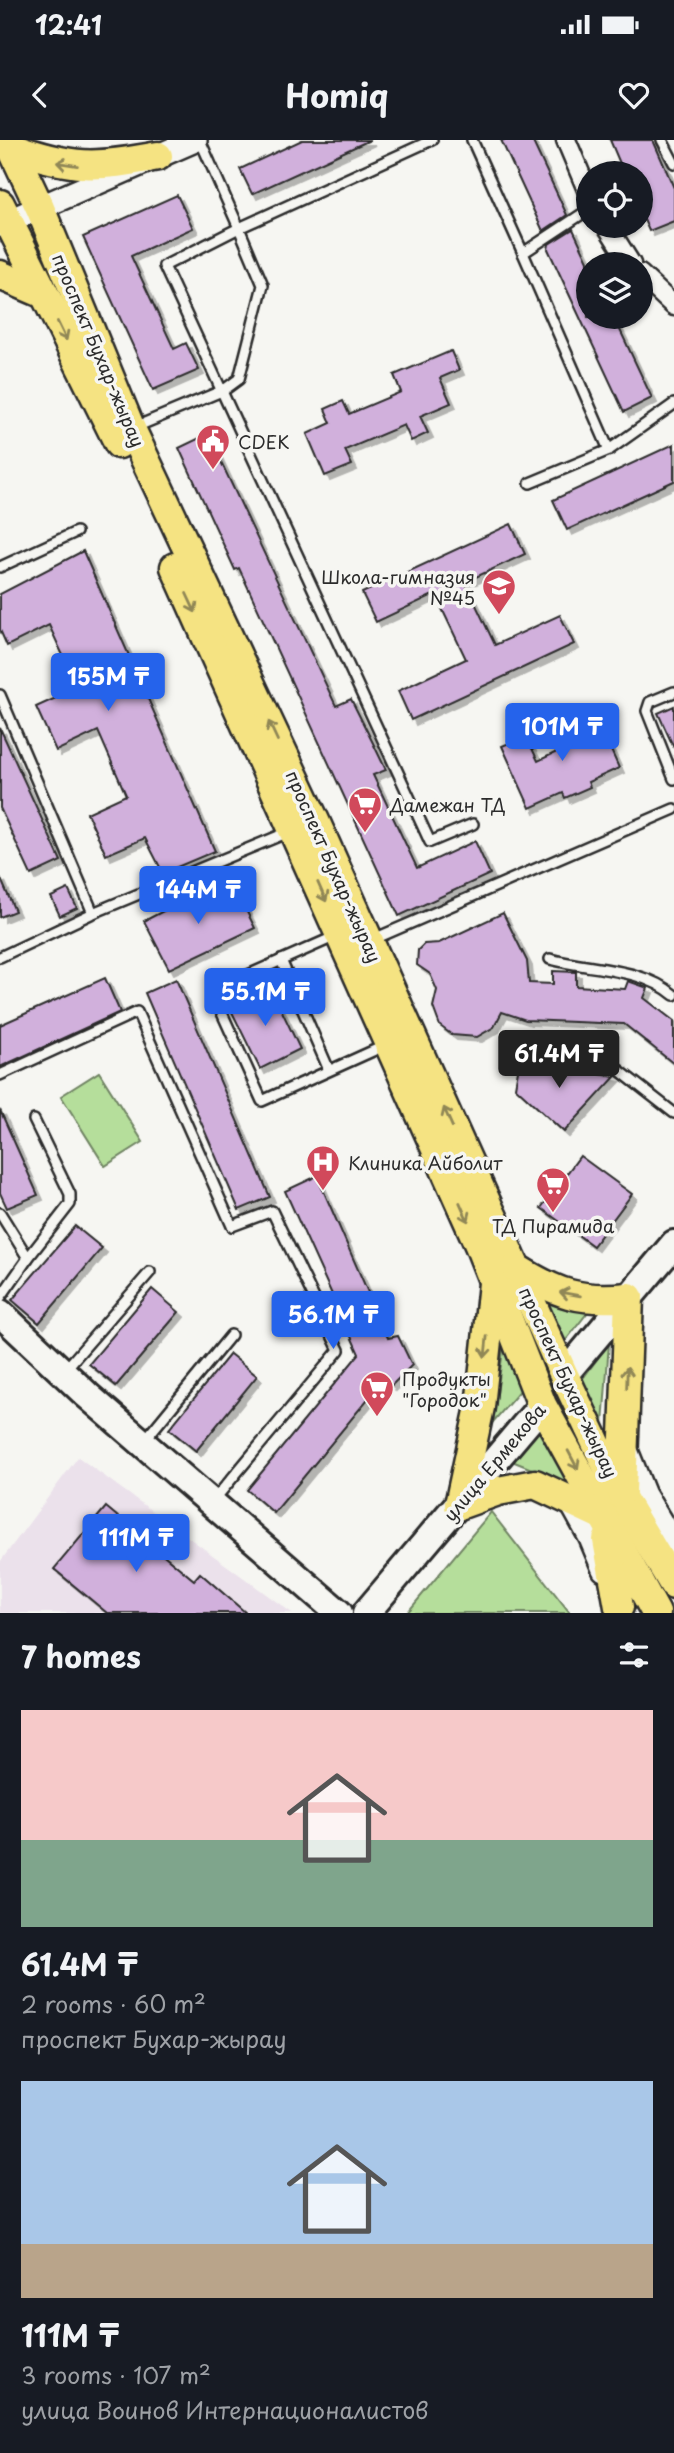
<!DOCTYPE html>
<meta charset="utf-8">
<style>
body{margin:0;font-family:"Playpen Sans",sans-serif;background:#20242c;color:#f1f3f6;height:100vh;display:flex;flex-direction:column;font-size:26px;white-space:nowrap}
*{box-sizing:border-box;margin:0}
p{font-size:23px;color:#9ea1a6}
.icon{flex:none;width:38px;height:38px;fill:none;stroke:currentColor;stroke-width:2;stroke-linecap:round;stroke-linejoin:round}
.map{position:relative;height:1473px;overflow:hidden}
.details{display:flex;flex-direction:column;background:#171b24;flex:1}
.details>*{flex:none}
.buttons{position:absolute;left:576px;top:21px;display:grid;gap:14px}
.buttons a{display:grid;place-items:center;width:77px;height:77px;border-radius:50%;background:#171b24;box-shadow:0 2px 5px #0004;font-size:35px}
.price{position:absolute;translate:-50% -60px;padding:0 16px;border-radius:7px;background:#2563eb;color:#fff;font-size:23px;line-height:46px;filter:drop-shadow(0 2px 4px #0008)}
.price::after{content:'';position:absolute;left:50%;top:42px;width:21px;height:16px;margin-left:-10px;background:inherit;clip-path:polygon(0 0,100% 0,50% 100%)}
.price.selected{background:#222;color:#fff}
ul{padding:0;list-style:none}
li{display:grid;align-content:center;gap:14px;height:371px;padding:0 21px}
li span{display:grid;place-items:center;height:217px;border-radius:0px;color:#555}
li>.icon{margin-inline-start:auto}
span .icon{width:126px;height:126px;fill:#fffc;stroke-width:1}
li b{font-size:30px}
h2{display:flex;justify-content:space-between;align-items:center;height:84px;padding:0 21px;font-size:30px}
.status{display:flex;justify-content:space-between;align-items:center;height:49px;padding:0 35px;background:#171b24;direction:ltr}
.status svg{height:19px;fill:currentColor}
header{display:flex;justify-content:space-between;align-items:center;height:91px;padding:0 21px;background:#171b24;font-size:32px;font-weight:700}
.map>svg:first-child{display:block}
.built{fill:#ebe1eb}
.green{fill:#b5de9b;stroke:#708463;stroke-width:2}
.building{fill:#d1b0dc;stroke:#2b2b2b;stroke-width:2;filter:url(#shadow)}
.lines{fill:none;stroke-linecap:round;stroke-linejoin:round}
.service-casing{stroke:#2b2b2b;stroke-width:14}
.minor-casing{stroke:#2b2b2b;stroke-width:23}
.tertiary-casing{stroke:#2b2b2b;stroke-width:28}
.secondary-casing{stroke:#2b2b2b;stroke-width:32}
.primary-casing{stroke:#2b2b2b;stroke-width:33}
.service{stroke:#f6f6f2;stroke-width:9}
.minor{stroke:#f6f6f2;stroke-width:18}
.tertiary{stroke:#f6f6f2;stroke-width:23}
.secondary{stroke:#f6f6f2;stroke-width:26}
.primary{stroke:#f5e382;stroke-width:28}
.oneway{stroke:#908756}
.labels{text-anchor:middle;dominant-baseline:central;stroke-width:7;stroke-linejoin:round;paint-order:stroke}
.street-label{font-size:18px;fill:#2b2b2b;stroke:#f6f6f2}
.poi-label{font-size:18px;fill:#2b2b2b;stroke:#f6f6f2;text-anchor:start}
</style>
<div class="status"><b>12:41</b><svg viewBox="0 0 49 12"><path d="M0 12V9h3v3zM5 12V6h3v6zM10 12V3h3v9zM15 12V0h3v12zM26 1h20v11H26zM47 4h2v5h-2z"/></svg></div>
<header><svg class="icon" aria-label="back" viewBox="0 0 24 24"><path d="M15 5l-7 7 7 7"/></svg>Homiq<svg class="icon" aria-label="heart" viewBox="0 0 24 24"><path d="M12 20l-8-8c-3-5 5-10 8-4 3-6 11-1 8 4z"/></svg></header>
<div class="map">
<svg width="674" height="1473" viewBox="0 0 674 1473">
<defs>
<filter id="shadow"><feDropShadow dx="5" dy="5" stdDeviation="0" flood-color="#0004"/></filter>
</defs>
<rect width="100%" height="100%" fill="#f6f6f2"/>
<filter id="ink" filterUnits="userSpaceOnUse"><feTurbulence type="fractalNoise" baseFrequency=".0143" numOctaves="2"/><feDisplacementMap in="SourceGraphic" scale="14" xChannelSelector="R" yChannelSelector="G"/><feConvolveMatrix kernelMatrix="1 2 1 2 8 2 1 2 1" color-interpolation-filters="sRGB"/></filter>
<g filter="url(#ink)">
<polygon class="built" points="78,1317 292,1473 0,1473 0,1422"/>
<g class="green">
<polygon points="99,932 143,1002 105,1026 61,956"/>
<polygon points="543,1156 591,1168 563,1204"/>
<polygon points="504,1203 524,1246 493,1282"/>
<polygon points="609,1203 603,1284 581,1241"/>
<polygon points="541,1285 574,1346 512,1321"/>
<polygon points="491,1372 570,1473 407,1473"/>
</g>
<g class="building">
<polygon points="302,0 370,0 252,54 240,29"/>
<polygon points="501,0 532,0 567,75 543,91"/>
<polygon points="610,0 653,0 674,48 674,81 649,91 640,71 640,33 624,33"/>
<polygon points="177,55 193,88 131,116 174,209 186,203 199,230 153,250 83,97"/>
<polygon points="573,89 588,121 588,177 614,177 652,258 624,272 548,109 549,104"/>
<polygon points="451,211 459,230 440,238 451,263 420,276 428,293 411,301 404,285 345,310 352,325 325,336 307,294 331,283 325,269 343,261 349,274 401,252 394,235"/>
<polygon points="208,294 336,566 351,559 373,603 386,630 373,635 417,728 475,701 490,734 399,776 239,428 235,430 179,308"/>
<polygon points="674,304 674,341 567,390 553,360"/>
<polygon points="511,384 525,414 465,442 495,505 560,475 574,504 411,580 398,551 466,519 435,454 376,482 362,453"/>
<polygon points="83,411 215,711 163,733 145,698 106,715 87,673 126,655 98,591 56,611 36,567 78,548 49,485 7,506 0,490 0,454"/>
<polygon points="674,566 674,608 658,573"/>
<polygon points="586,568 601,601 606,599 619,628 588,642 590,647 565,658 563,653 530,668 502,606 526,596 538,621 578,602 567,577"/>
<polygon points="0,588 61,721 31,735 0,668"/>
<polygon points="0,737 15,771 0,777"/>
<polygon points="235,748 255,788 169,829 144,781 200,752 206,764"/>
<polygon points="68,749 77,768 60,776 51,757"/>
<polygon points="503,773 527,821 529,843 553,844 553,831 576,832 576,846 625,849 628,841 648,848 644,858 674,881 674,924 624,884 526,880 502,872 494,887 477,897 452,895 440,886 433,867 437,850 430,834 417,825 418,810 424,804 439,803"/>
<polygon points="105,838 120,872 0,927 0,885"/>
<polygon points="176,839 270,1057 239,1070 145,853"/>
<polygon points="271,848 300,909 260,929 230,868"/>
<polygon points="520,919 615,937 564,992 515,947"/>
<polygon points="0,970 38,1055 7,1068 0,1053"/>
<polygon points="580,1016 632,1054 593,1106 541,1068"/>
<polygon points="317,1036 388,1198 398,1196 412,1225 391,1246 385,1238 274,1373 247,1350 359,1214 285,1051"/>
<polygon points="75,1086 102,1108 39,1183 12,1160"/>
<polygon points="152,1149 179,1172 116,1246 89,1224"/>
<polygon points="230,1214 257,1236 196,1311 169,1289"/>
<polygon points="106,1367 194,1440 200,1433 246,1473 107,1473 54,1429"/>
</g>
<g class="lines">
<g class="service-casing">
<g id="service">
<polyline points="200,0 239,88 164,126 430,702 473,684"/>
<polyline points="472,0 523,113"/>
<polyline points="662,0 674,23"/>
<polyline points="588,70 523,113 609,310"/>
<polyline points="133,288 224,250 239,239 263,145 239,88 432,0"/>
<polyline points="530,343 609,310 674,264"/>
<polyline points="0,427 76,392"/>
<polyline points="674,552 650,562 647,571 674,639"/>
<polyline points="0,555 93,773"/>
<polyline points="336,796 212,851 262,961 386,905"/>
<polyline points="374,799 674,669"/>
<polyline points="0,817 93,773 291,691"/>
<path d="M550,819C590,830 641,827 674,855"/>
<polyline points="281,820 329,930"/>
<polyline points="615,927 674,973"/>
<polyline points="0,935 137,872 232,1086 272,1071 339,1210 214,1360"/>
<polyline points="0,1073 28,1118 70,1064 70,1054 34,980"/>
<polyline points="0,1158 28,1118"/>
<polyline points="64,1231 150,1132"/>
<polyline points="144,1301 231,1195"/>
</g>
</g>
<g class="minor-casing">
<g id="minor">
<polyline points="566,0 588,52"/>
<polyline points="607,86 631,124"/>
<polyline points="640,134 674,166"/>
</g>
</g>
<g class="tertiary-casing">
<g id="tertiary">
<polyline points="0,85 195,0"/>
<polyline points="625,1308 644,1355 674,1405"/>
<polyline points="570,1360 591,1398 604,1429"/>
</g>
</g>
<g class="secondary-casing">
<g id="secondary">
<polyline points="0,1173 87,1255 339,1473"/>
<polyline points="564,1235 674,1104"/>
<polyline points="366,1473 542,1265"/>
</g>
</g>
<g class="primary-casing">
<g id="primary">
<polyline points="8,0 40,68 131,289 315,681 564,1235 621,1356 674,1445"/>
<path d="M11,7C73,29 95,28 158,16"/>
<polyline points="0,64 119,304"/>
<polyline points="0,135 44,154"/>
<polyline points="175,427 479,1105 542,1265 656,1473"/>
<path d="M516,1128C557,1154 580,1162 629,1157L622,1352"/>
<polyline points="459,1365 480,1267 493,1143"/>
<polyline points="459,1365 498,1351 535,1344 603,1376"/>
<polyline points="607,1400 619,1467"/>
</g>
</g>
<use href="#service" class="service"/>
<use href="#minor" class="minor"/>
<use href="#tertiary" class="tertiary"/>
<use href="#secondary" class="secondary"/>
<use href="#primary" class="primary"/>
</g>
<defs><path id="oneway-shaft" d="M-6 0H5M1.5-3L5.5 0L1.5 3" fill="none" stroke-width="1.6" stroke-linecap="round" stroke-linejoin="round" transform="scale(1.75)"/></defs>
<g class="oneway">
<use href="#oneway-shaft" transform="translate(67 24) rotate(-171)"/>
<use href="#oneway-shaft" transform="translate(62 191) rotate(64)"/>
<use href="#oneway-shaft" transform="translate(191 463) rotate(65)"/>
<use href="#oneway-shaft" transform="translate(273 591) rotate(-115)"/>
<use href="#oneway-shaft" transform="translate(322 752) rotate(66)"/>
<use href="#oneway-shaft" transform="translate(448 977) rotate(-114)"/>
<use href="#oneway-shaft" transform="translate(464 1072) rotate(66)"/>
<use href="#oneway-shaft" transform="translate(570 1154) rotate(-170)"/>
<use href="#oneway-shaft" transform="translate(486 1207) rotate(96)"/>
<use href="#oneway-shaft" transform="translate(627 1237) rotate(-88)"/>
<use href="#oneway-shaft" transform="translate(573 1320) rotate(62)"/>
</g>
</g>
<defs>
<g id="civic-pin" transform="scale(1.75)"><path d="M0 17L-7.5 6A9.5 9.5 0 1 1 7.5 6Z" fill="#d1495b" stroke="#f6f6f2"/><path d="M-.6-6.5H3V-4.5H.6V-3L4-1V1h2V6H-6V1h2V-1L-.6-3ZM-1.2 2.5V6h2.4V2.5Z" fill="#fff"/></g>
<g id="school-pin" transform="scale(1.75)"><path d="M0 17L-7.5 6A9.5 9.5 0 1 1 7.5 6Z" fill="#d1495b" stroke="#f6f6f2"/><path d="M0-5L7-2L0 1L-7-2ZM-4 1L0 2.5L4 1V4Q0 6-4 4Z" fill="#fff"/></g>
<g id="supermarket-pin" transform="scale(1.75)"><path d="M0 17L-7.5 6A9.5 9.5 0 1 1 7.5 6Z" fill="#d1495b" stroke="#f6f6f2"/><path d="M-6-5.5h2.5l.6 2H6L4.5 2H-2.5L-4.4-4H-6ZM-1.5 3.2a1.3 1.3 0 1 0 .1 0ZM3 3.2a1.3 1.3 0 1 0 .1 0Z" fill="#fff"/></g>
<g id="hospital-pin" transform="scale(1.75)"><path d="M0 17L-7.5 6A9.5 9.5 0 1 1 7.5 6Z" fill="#d1495b" stroke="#f6f6f2"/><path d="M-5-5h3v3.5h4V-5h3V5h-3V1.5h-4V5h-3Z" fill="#fff"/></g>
</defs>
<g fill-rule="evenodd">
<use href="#civic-pin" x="213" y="301"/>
<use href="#school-pin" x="499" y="446"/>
<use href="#supermarket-pin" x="365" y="664"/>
<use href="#hospital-pin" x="323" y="1022"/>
<use href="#supermarket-pin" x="553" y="1044"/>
<use href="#supermarket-pin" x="377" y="1248"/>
</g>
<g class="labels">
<g class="street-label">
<text transform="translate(99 210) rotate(67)">проспект Бухар-жырау</text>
<text transform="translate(334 726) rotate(66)">проспект Бухар-жырау</text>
<text transform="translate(569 1242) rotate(65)">проспект Бухар-жырау</text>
<text transform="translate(494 1322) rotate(-50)">улица Ермекова</text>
</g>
<g class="poi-label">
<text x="238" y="301">CDEK</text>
<text x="475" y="436" text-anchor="end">Школа-гимназия<tspan x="475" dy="21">№45</tspan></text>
<text x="390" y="664">Дамежан ТД</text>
<text x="348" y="1022">Клиника Айболит</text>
<text x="553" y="1085" text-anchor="middle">ТД Пирамида</text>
<text x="402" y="1238">Продукты<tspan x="402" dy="21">"Городок"</tspan></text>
</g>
</g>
</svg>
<div class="buttons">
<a><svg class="icon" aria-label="locate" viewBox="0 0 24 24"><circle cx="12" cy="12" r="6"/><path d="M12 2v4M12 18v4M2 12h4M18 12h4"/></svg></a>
<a><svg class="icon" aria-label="layers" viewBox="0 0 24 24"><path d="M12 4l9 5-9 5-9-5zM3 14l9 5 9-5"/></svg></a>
</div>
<b class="price" style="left:108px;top:573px">155M ₸</b>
<b class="price" style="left:562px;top:623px">101M ₸</b>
<b class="price" style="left:198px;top:786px">144M ₸</b>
<b class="price" style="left:265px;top:888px">55.1M ₸</b>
<b class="price selected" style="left:559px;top:950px">61.4M ₸</b>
<b class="price" style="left:333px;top:1211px">56.1M ₸</b>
<b class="price" style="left:136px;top:1434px">111M ₸</b>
</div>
<section class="details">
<h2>7 homes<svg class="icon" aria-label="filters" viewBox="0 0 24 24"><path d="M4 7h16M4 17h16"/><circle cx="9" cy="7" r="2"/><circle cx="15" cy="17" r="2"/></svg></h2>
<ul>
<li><span style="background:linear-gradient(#f6c9c9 60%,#7fa58c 0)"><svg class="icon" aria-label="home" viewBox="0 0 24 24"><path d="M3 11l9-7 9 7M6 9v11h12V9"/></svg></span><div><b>61.4M ₸</b><p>2 rooms · 60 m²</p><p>проспект Бухар-жырау</p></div></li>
<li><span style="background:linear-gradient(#a9c7e8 75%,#b9a48a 0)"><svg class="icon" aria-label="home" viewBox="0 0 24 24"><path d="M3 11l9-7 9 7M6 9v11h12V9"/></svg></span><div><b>111M ₸</b><p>3 rooms · 107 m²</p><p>улица Воинов Интернационалистов</p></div></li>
</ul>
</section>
